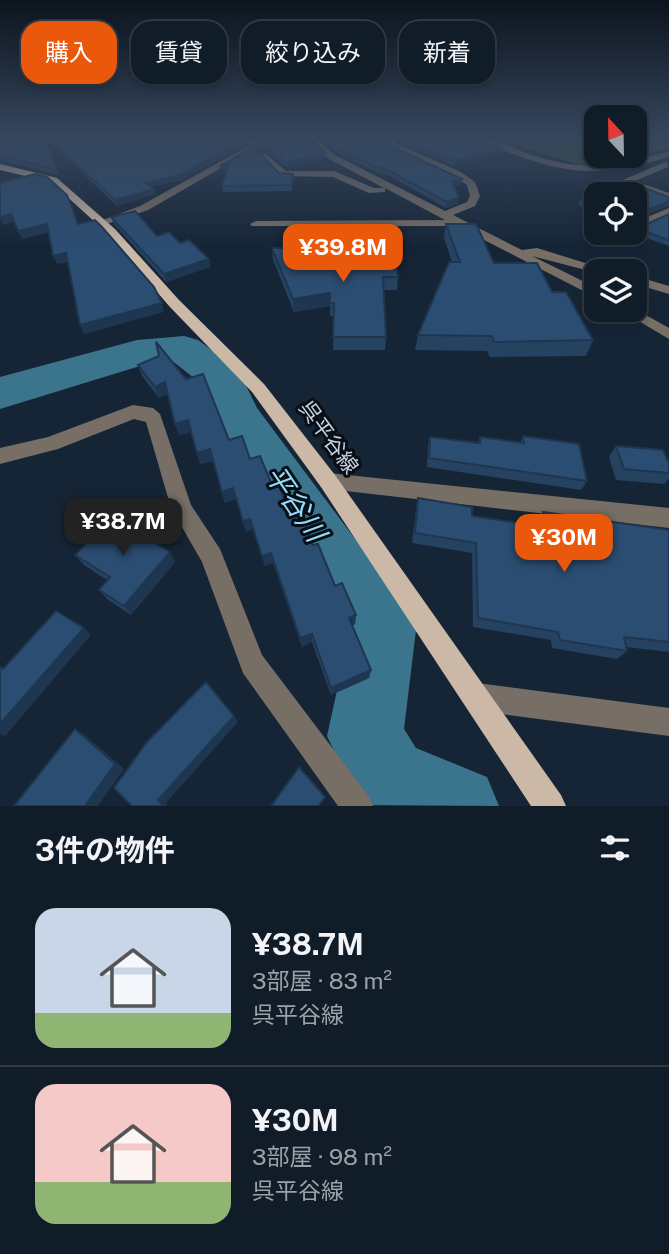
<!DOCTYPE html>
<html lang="ja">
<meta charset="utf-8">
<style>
body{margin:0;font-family:"Public Sans","Noto Sans JP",sans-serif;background:#192530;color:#f1f3f6;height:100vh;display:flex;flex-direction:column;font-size:26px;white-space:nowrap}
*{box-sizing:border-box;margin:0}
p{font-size:23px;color:#9ca1a8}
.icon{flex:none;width:38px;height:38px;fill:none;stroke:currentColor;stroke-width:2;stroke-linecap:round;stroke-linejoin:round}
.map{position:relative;height:806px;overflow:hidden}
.sheet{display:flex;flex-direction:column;background:#101c28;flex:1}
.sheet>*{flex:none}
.banner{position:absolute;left:21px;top:21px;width:628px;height:63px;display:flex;gap:14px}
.needle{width:46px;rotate:338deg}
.controls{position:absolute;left:584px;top:105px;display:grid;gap:14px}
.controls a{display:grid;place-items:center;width:63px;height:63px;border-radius:14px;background:#101c28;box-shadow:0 4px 10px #0003,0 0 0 2px #303a45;font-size:35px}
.price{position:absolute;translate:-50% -60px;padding:0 16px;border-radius:14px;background:#ea580c;color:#fff;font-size:23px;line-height:46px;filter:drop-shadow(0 2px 4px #0008)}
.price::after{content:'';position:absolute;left:50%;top:42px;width:21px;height:16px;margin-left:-10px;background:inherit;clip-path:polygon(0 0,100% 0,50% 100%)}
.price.current{background:#222;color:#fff}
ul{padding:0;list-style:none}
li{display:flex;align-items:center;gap:21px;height:175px;padding:0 35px}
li+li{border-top:2px solid #303a45}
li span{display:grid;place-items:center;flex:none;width:196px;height:140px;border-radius:21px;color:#555}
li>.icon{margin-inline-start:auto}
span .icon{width:84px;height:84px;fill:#fffc;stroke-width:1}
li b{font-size:30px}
h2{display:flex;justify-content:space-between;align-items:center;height:84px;padding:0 35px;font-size:30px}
.chip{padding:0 24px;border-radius:21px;background:#101c28;box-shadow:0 4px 10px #0003,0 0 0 2px #303a45;font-size:24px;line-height:63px}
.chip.current{background:#ea580c;color:#fff}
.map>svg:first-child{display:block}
.green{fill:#355135}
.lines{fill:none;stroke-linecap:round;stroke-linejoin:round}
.river{fill:#3a748d;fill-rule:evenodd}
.minor{fill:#776e66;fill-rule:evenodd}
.major{fill:#cbb8a7;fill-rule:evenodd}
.wall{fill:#254261}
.shaded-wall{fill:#1e364f}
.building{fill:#2b4d71;stroke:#1e364f;stroke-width:2}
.labels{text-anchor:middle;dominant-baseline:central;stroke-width:6;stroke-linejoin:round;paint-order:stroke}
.street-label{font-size:21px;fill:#c9d3df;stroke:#070e15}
.near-water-label{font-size:28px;font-style:italic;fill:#95daf9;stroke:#070e15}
</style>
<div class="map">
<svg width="669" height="806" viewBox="0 0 669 806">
<rect width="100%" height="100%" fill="#162536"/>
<polygon class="green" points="486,135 531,135 555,142 597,135 597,156 635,156 635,135 669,135 669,148 610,165 580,165"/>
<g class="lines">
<polygon class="river" points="184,336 198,340 238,369 257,408 406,607 416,630 404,729 416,748 487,777 499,806 360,805 327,736 349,636 220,427 204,386 175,363 140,366 0,409 0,377 137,340"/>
<g class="minor">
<polygon points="29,135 41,135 0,148 0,142"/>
<polygon points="234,135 244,135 263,144 148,210 101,226 95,223 140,206 252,144"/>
<path d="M305,135H313L335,155L445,211L467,202L470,196L467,185C439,165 401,159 375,135H384L402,146L461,172L475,182L480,196L475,206L453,215L522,250L537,248L611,271L597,273L532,256L597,288V298L457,226H252L250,224L256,221L445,220L385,188V192L369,193L333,177L281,176L258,155L265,153L286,171H334L374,188H384L329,159Z"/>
<path d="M465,135C486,133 511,148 532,155C588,173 614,166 669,151V157C602,177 571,176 505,151C492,146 476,143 465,135Z"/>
<polygon points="665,162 668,163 668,167 635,181 669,193 669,199 627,184 597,194 594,198 585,196"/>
<polygon points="669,208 669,215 643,227 635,227 635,222"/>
<polygon points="635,276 669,286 669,294 635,284"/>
<polygon points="635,309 669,328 669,339 620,310"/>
<polygon points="133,405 153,408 160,414 191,505 220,549 262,655 368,795 373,806 338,806 243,673 202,562 171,508 146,422 134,419 58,449 0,464 0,448 48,437"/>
<polygon points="328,473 669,508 669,528 328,489 321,487 318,481 321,475"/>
<polygon points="477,683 669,708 669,736 477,711 467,707 463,697 467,687"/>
</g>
<polygon class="major" points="0,164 57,178 115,229 179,300 264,384 335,475 561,795 566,806 531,806 321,487 252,392 169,306 107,233 51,182 0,170"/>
</g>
<g class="wall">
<polygon points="29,135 237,135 246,144 181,180 151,187 155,194 117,206 45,137 59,175 0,160 0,145"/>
<polygon points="248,135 306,135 325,158 287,168 267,151 259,153 279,173 293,179 292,191 223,192 222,186 227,170 221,171 261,142"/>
<polygon points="316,135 378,135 395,148 462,179 461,184 454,186 459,197 458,203 446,208 383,172 383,175 337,153"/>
<polygon points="388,135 400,135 400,141"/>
<polygon points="402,138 501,153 453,166 401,142"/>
<polygon points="619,185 640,192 642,187 669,197 669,206 668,206 635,219 636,224 647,224 669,214 669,246 632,233 635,233 635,194 597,194 597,220 591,218 594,213 579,205 580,200"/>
<polygon points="111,217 157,236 180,243 209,259 210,267 166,282 114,224"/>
<polygon points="446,224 494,263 552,292 593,340 586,356 490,357 487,351 415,350 418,335 452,262 444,238"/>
<polygon points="272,248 398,277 397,290 383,290 386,337 385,350 333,350 334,316 330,316 330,306 294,312 273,260"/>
<polygon points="138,365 250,459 272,485 289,513 313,545 335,586 356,615 355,624 352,625 369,678 331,695 312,642 302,647 273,563 265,566 253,529 246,532 236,499 225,503 213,461 200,464 191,432 179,435 175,424 168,394 159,398 142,376"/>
<polygon points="523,436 587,481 581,490 427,467 428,445 430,437 478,443 480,437 520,443"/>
<polygon points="616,446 669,463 669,478 664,484 616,480 609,457"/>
<polygon points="418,498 472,516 538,526 537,523 543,512 669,530 669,652 626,647 627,651 617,659 552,648 551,640 473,627 472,553 412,543 416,509"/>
<polygon points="150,540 175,562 131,615 107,599 99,590 107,580 84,565 75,555"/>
</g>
<g class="shaded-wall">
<polygon points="0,135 20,135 0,140"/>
<polygon points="246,139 246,144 181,180 147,188 145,183"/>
<polygon points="266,146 267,151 256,154 255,149"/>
<polygon points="502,148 501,153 453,166 454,161"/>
<polygon points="325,153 325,158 287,168 287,163"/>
<polygon points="229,164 230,169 221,171 220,166"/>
<polygon points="462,179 461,184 451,187 452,182"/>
<polygon points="154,189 155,194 117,206 115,200"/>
<polygon points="459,197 458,203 446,208 447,202"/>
<polygon points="669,201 668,206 635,220 635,215"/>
<polygon points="11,214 15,222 3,225 0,217"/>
<polygon points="47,224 50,232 22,239 18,231"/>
<polygon points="66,253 70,262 57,264 53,256"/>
<polygon points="209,259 210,267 166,282 164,274"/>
<polygon points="330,293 330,306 294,312 293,299"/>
<polygon points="162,303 164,312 84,334 80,325"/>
<polygon points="165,382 169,394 159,398 155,387"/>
<polygon points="188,420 192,432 179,435 175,424"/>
<polygon points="210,449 213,461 200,464 197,453"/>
<polygon points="233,488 236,499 225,503 222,492"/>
<polygon points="250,519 253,529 246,532 243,521"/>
<polygon points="145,531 150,541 141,535"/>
<polygon points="170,552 175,562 131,615 124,606"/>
<polygon points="271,553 273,563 265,566 262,556"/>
<polygon points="356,615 355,624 349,627 349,618"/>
<polygon points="84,628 91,635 5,736 0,734 0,724"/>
<polygon points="312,634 312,642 302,647 300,638"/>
<polygon points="371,670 369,678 331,695 331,688"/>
<polygon points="234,716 238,722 166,803 168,806 163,806 158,800"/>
<polygon points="75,729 85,735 124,769 98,806 85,806"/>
</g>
<g class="building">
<polygon points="29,135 44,135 57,170 0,155 0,145"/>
<polygon points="45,135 237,135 246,139 180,175 145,183 154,189 115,200"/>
<polygon points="255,135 306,135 325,153 287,163 266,146 255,149 279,173 293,174 292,185 222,186 229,164 220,166 265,140"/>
<polygon points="321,135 378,135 395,148 462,179 452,182 459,197 447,202 382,167 383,170 337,148"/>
<polygon points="424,135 467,135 502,148 454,161 402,138"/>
<polygon points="35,174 47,177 67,195 78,224 95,220 102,227 154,287 162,303 80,325 66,253 53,256 47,224 18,231 11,214 0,217 0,183"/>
<polygon points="619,185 640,192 642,187 669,197 669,201 635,215 635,194 597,194 597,208 580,200"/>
<polygon points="135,211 157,236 169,232 180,243 189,240 209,259 164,274 111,217"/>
<polygon points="669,214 669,240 635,228 635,217 636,224 647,224"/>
<polygon points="446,224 476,224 494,263 537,263 552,292 566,292 593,340 494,342 492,336 418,335 449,262 460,262"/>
<polygon points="272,248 393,248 398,277 383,277 386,337 333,337 334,303 330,303 330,293 293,299"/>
<polygon points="156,342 186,379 203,374 229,440 242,436 250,459 260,456 272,485 278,483 289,513 299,510 313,545 318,544 335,586 342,583 356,615 349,618 371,670 331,688 312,634 300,638 271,553 262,556 250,519 243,521 233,488 222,492 210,449 197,453 188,420 175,424 165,382 155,387 138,365 159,356"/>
<polygon points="523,436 579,444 587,481 429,458 430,437 480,443 480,437 524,443"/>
<polygon points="616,446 663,450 669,463 669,473 624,469"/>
<polygon points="418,498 472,507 472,516 546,527 543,512 669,530 669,642 624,637 627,651 560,640 558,632 478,618 476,543 415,533"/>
<polygon points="116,514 145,531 141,535 170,552 124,606 99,590 110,577 75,555"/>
<polygon points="56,611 84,628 0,724 0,667 3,669"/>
<polygon points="206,682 234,716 158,800 163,806 132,806 114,788 146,743"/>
<polygon points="75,729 115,764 85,806 14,806"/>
<polygon points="299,767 325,797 318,806 271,806"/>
</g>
<linearGradient id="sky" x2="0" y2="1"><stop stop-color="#0c141e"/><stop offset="0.55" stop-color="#36465d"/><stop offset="1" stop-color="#36465d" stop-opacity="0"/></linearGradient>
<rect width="669" height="247" fill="url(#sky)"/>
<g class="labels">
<g class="street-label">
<text transform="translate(329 437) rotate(54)">呉平谷線</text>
</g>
<g class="near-water-label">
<text transform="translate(296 503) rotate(56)">平谷川</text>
</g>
</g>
</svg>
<div class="controls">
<a><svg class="needle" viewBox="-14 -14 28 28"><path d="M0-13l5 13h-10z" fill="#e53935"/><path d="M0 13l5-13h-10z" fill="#9ca1a8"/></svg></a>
<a><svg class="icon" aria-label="locate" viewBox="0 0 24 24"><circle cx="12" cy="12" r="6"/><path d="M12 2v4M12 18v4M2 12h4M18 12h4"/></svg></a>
<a><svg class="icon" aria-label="layers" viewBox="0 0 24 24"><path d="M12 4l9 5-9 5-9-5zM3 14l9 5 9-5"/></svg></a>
</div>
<b class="price" style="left:343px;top:284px">¥39.8M</b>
<b class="price current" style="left:123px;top:558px">¥38.7M</b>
<b class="price" style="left:564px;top:574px">¥30M</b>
<div class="banner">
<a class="chip current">購入</a>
<a class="chip">賃貸</a>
<a class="chip">絞り込み</a>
<a class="chip">新着</a>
</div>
</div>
<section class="sheet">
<h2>3件の物件<svg class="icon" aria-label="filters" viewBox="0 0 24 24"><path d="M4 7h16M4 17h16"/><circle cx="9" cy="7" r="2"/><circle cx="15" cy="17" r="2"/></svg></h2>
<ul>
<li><span style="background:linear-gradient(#c9d6e8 75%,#8fb573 0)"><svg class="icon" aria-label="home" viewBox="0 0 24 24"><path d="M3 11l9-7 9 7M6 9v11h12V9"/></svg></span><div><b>¥38.7M</b><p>3部屋 · 83 m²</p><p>呉平谷線</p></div></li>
<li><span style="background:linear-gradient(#f6c9c9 70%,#8fb573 0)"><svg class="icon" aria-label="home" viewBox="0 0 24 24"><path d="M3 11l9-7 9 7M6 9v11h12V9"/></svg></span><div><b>¥30M</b><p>3部屋 · 98 m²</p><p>呉平谷線</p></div></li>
</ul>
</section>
